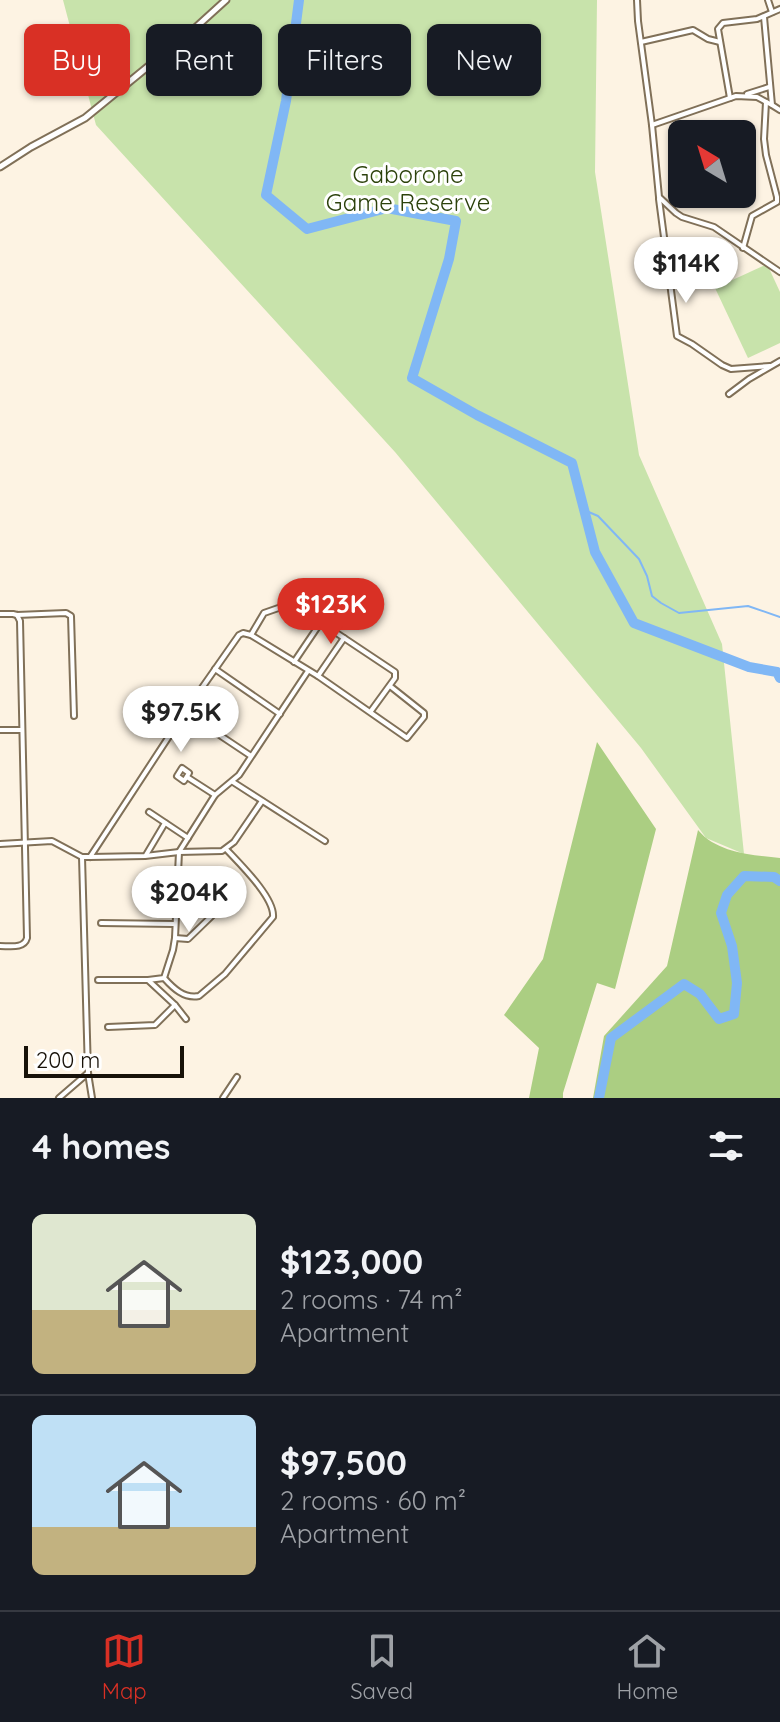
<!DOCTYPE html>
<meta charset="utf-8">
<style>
body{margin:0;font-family:Quicksand,sans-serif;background:#20242c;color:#f1f3f6;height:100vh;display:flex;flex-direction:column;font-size:30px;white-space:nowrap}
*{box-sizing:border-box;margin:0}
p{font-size:26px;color:#9ea1a6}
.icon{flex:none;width:44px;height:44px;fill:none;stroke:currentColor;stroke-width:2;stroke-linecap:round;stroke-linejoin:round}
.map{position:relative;height:1098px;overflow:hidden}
.drawer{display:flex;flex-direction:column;background:#171b24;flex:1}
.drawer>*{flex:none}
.banner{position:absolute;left:24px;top:24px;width:732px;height:72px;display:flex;gap:16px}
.needle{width:52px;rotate:322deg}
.tools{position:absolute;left:668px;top:120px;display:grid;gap:16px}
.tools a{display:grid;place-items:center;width:88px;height:88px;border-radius:12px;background:#171b24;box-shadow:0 2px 6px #0004;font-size:40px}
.scale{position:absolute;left:24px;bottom:20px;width:160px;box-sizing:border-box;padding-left:8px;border:4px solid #171108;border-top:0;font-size:22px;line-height:28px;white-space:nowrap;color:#171108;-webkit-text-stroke:6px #fff;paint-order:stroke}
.price{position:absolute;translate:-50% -68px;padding:0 18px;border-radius:28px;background:#fff;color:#222;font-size:26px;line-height:52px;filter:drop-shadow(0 2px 4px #0008)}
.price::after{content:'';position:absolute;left:50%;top:48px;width:24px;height:18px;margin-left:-12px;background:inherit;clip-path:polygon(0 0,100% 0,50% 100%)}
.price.selected{background:#d93025;color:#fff}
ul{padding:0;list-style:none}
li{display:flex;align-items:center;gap:24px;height:200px;padding:0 32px}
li+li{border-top:2px solid #363941}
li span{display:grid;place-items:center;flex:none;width:224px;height:160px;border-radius:12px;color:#555}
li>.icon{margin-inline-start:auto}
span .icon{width:96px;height:96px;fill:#fffc;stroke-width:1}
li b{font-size:34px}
h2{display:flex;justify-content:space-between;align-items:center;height:96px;padding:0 32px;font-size:34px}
.pill{padding:0 28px;border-radius:12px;background:#171b24;box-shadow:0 2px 6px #0004;font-size:28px;line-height:72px}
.pill.selected{background:#d93025;color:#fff}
.menu{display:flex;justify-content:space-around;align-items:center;height:112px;border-top:2px solid #363941;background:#171b24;font-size:22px;color:#9ea1a6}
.menu a{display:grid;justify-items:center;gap:4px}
.menu .selected{color:#d93025}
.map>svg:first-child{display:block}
.green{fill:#c8e3ab}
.forest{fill:#abce82}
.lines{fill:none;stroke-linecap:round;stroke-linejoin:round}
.stream{stroke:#80b7f5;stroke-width:2}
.river{stroke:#80b7f5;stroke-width:10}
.minor-casing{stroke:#807058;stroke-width:8}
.tertiary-casing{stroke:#807058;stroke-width:9}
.minor{stroke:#fff;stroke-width:4}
.tertiary{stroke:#fff;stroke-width:5}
.labels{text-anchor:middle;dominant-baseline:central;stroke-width:6;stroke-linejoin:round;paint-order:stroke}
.park-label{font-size:24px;fill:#2c420b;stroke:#fff}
</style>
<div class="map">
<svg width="780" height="1098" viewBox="0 0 780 1098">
<rect width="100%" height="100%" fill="#fdf3e3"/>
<g class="green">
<polygon points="63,0 597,0 595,172 639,455 722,644 744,854 706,838 641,748 395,452 96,125"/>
<polygon points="767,264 780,292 780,343 748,358 715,288"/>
</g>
<g class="forest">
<polygon points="597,742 656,829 615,989 597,983 563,1093 563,1098 529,1098 539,1048 504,1015 543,959"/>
<path d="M698,830C717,853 752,855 780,858V1098H593L604,1036L667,966Z"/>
</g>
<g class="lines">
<polyline class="stream" points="584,510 598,516 639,559 647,576 652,596 661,603 679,613 748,606 780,617"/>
<g class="river">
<polyline points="299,0 286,101 266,195 307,229 387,208 456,221 449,259 412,378 477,415 572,463 595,552 634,623 749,667 777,672 780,678"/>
<polyline points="599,1098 611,1038 684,984 700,994 719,1019 734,1014 737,983 732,946 721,913 727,895 744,876 774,877 780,881"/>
</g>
<g class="minor-casing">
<g id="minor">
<polyline points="637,0 638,21 652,125 659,197 676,213 682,217 714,227 780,272"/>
<polyline points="768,0 772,12"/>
<polyline points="764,17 772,105 780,110"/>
<polyline points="641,42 693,30 708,39 720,42"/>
<polyline points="747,94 769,87"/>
<polyline points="730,98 718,29 723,23 757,19 780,9"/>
<polyline points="652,125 736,96 757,97 772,105"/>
<polyline points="659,199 677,336 692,344 722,365 731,369 770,366"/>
<polyline points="743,248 752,216 777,202 777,197 766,155 764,139 766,102"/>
<polyline points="729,394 749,379 780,361"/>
<polyline points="0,614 13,614 17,615 66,613 71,616 74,716"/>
<polyline points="251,635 264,613 287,605 296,606 395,672 395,678 371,711"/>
<polyline points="294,662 321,622"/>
<polyline points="215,669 280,714"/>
<polyline points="318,676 344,638"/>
<polyline points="185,712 251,756"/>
<polyline points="0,730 22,730"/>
<polygon points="182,768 189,773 184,781 177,776"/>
<polyline points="187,777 215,795"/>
<polyline points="233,782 325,841"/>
<polyline points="149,812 188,838"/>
<polyline points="0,844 52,841 82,857 90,857 145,856 179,852 222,851 234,842 262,801"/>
<polyline points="146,855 165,823"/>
<polyline points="82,857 88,1073 92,1098"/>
<polyline points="90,857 185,712 239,635 243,633 251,635 318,676 407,738 424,717 424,713 390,686"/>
<polyline points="101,923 175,924"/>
<polyline points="175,938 188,939 220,908"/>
<path d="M0,946C10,946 24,949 27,938L20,621L17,615"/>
<path d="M164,978C173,988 184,999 199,996L225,974L273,917C275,898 240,864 226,849"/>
<polyline points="98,980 148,980 175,1005 186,1019"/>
<polyline points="148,980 164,978 173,950 175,938 179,852 215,795 239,775 308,671"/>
<polyline points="108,1027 155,1025 175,1005"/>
<polyline points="59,1098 88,1073"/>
<polyline points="223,1098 237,1077"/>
</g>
</g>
<g class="tertiary-casing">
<polyline id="tertiary" points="0,167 31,147 85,118 194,29 226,0"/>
</g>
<use href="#minor" class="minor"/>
<use href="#tertiary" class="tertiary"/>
</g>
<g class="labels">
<g class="park-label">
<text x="408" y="174">Gaborone<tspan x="408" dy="28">Game Reserve</tspan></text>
</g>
</g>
</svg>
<div class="tools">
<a><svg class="needle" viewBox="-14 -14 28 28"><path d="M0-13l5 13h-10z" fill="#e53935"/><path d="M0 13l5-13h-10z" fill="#9ea1a6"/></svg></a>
</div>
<div class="scale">200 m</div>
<b class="price" style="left:686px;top:305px">$114K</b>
<b class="price selected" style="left:331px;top:646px">$123K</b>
<b class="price" style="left:181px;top:754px">$97.5K</b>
<b class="price" style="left:189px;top:934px">$204K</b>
<div class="banner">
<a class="pill selected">Buy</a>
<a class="pill">Rent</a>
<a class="pill">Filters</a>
<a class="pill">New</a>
</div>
</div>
<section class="drawer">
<h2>4 homes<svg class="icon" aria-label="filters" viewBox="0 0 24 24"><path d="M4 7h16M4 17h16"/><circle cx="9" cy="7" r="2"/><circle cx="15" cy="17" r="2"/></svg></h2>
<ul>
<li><span style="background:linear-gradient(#dfe7d0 60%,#c2b280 0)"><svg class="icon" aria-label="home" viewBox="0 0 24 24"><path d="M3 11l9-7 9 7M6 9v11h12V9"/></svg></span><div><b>$123,000</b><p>2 rooms · 74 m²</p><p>Apartment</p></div></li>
<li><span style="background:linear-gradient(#bfe0f5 70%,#c2b280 0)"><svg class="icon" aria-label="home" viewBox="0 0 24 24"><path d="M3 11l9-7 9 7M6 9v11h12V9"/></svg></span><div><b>$97,500</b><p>2 rooms · 60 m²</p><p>Apartment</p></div></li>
</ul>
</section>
<nav class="menu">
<a class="selected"><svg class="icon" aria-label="map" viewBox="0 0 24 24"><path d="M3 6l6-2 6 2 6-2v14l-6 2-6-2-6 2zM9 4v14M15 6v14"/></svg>Map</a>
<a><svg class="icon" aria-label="saved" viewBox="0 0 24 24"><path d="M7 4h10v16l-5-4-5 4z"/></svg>Saved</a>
<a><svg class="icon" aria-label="home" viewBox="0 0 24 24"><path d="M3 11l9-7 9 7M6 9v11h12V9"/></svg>Home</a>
</nav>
